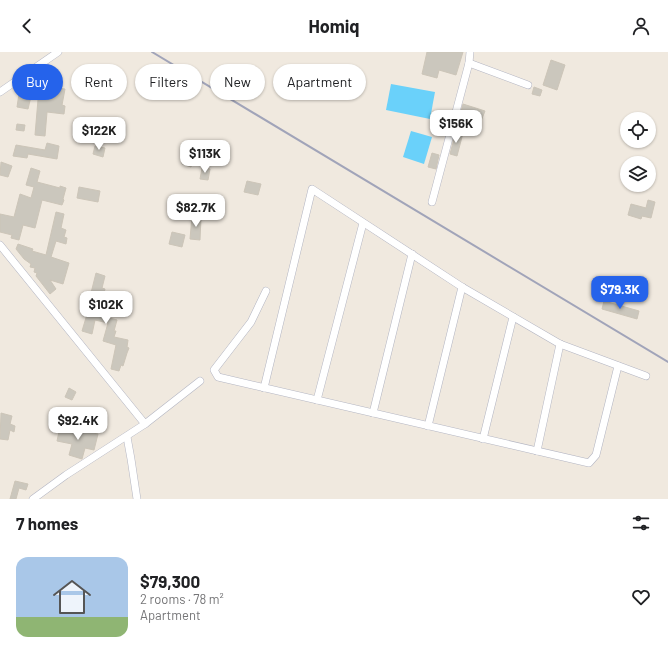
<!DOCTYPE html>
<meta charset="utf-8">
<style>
body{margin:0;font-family:Barlow,sans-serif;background:#f2f2f2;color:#202124;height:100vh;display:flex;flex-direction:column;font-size:15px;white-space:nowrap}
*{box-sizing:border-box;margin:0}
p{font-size:13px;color:#757577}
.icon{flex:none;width:22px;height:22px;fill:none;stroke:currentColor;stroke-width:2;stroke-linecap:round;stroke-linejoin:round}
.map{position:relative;height:447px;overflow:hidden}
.details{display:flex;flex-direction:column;background:#fff;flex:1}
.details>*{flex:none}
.top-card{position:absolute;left:12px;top:12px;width:400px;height:36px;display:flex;gap:8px}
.controls{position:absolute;left:620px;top:60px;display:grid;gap:8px}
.controls a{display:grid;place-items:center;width:36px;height:36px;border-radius:50%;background:#fff;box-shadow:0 1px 3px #0004;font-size:20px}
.price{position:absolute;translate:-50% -34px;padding:0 9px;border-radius:8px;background:#fff;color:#222;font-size:13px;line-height:26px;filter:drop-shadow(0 1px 2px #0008)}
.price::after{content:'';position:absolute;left:50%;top:24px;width:12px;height:9px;margin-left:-6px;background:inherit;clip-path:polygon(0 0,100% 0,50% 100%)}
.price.current{background:#2563eb;color:#fff}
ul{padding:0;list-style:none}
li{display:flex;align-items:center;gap:12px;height:100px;padding:0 16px}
li span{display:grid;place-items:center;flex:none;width:112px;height:80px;border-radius:12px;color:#555}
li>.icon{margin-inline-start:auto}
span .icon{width:48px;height:48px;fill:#fffc;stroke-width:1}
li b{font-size:17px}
h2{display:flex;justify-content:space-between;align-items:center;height:48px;padding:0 16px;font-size:17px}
.chip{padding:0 14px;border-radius:18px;background:#fff;box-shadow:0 1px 3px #0004;font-size:14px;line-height:36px}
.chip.current{background:#2563eb;color:#fff}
header{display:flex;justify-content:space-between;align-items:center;height:52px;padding:0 16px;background:#fff;font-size:18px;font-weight:700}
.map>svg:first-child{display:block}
.water{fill:#6ad1fa}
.building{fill:#cbc7bd;stroke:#ccc5b8}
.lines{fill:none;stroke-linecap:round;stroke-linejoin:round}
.minor-casing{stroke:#b3b5c2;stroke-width:8}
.minor{stroke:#fff;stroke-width:7}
.rail{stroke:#a1a4b9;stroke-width:2}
</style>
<header><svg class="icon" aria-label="back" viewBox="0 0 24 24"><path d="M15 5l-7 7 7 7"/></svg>Homiq<svg class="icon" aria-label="person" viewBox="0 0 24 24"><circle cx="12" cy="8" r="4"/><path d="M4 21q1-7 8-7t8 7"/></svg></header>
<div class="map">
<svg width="668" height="447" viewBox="0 0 668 447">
<rect width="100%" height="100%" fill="#f0e9df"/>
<g class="water">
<polygon points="391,32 435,40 430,67 386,58"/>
<polygon points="411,79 432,85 424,112 403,105"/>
</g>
<g class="building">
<polygon points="427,0 463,0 456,23 439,18 437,26 422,22"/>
<polygon points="551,8 565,13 557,38 543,33"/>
<polygon points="104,15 112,17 110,24 102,22"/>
<polygon points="39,23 50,25 49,35 65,37 62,53 65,54 64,62 47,60 45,84 35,83 39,36 37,36"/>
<polygon points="24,29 34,32 28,57 17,55 20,35 18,35"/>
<polygon points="534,35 542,38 540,44 532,42"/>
<polygon points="463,52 485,59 481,69 460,63"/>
<polygon points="17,72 25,73 24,79 16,78"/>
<polygon points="456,79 463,81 457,104 450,102"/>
<polygon points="47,91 59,94 57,107 28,102 27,106 13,104 16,93 45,98"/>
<polygon points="95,94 105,96 103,105 93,102"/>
<polygon points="184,97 195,100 191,115 182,112"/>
<polygon points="432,101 439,103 436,117 428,115"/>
<polygon points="1,110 12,114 8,125 0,123"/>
<polygon points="31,116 40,119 37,130 60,136 60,134 66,136 63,147 64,148 62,153 42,148 35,176 23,173 19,188 11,186 12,183 0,180 0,162 14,165 20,142 31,146 34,135 26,133"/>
<polygon points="202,116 210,117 208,128 200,127"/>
<polygon points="247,129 261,132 258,143 244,140"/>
<polygon points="79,135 100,139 98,150 77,146"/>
<polygon points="648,148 655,150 651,166 642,164 641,167 628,163 631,152 646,156"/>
<polygon points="56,160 64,162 61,176 66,178 64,185 67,186 66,192 56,189 51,205 69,211 63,232 50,228 56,237 50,242 36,224 37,221 34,220 35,216 30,215 31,212 24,207 16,197 18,192 33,197 32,199 46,203"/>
<polygon points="192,164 201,165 200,188 190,187"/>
<polygon points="172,180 185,183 182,195 169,192"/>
<polygon points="96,221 105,224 102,236 105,237 98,263 117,268 114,279 116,279 114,285 128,288 127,295 129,296 127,301 123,314 121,313 119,319 111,317 116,293 103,289 108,271 95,268 92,282 82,279 88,259 91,260 96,243 91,241"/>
<polygon points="604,249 639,259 637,267 602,257"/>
<polygon points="69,336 76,340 72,348 65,345"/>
<polygon points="1,361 12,364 10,372 15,374 14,380 10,378 8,388 0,387"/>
<polygon points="60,375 98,382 94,398 85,396 82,407 69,403 72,392 57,389"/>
<polygon points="15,429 28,432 26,438 19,436 16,447 10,447"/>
</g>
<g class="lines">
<g class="minor-casing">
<g id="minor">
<polyline points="469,11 528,33"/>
<polyline points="0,40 58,0"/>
<polyline points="432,150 469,11 470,0"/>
<polyline points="0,193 145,372 200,329"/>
<polyline points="266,239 251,270 214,318 218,325 589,411 596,403 618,314"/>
<polyline points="264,336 312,137 462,235 560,292 646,324"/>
<polyline points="317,348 363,171"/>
<polyline points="373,361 412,202"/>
<polyline points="428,374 462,235"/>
<polyline points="127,385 131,407 137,447"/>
<polyline points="483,387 513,265"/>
<polyline points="537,399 560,292"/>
<polyline points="33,447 66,423 145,372"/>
</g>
</g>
<use href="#minor" class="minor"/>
<polyline class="rail" points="152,0 668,310"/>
</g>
</svg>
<div class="controls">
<a><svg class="icon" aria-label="locate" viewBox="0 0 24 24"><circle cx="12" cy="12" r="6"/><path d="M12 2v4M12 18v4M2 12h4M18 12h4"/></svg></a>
<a><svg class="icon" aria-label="layers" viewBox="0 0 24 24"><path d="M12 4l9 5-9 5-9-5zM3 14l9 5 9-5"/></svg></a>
</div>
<b class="price" style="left:456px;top:92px">$156K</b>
<b class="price" style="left:99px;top:99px">$122K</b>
<b class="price" style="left:205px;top:122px">$113K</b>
<b class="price" style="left:196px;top:176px">$82.7K</b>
<b class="price current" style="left:620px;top:258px">$79.3K</b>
<b class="price" style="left:106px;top:273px">$102K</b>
<b class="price" style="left:78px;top:389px">$92.4K</b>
<div class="top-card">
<a class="chip current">Buy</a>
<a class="chip">Rent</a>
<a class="chip">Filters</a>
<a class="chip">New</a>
<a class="chip">Apartment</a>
</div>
</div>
<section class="details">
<h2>7 homes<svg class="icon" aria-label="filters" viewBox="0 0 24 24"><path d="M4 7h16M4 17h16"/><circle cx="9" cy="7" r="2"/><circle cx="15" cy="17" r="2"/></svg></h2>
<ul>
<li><span style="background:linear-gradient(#a9c7e8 75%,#8fb573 0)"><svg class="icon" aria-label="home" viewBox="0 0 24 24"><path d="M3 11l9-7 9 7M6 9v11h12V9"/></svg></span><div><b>$79,300</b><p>2 rooms · 78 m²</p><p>Apartment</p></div><svg class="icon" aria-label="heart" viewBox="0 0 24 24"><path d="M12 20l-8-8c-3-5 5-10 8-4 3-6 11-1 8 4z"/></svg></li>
</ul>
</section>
